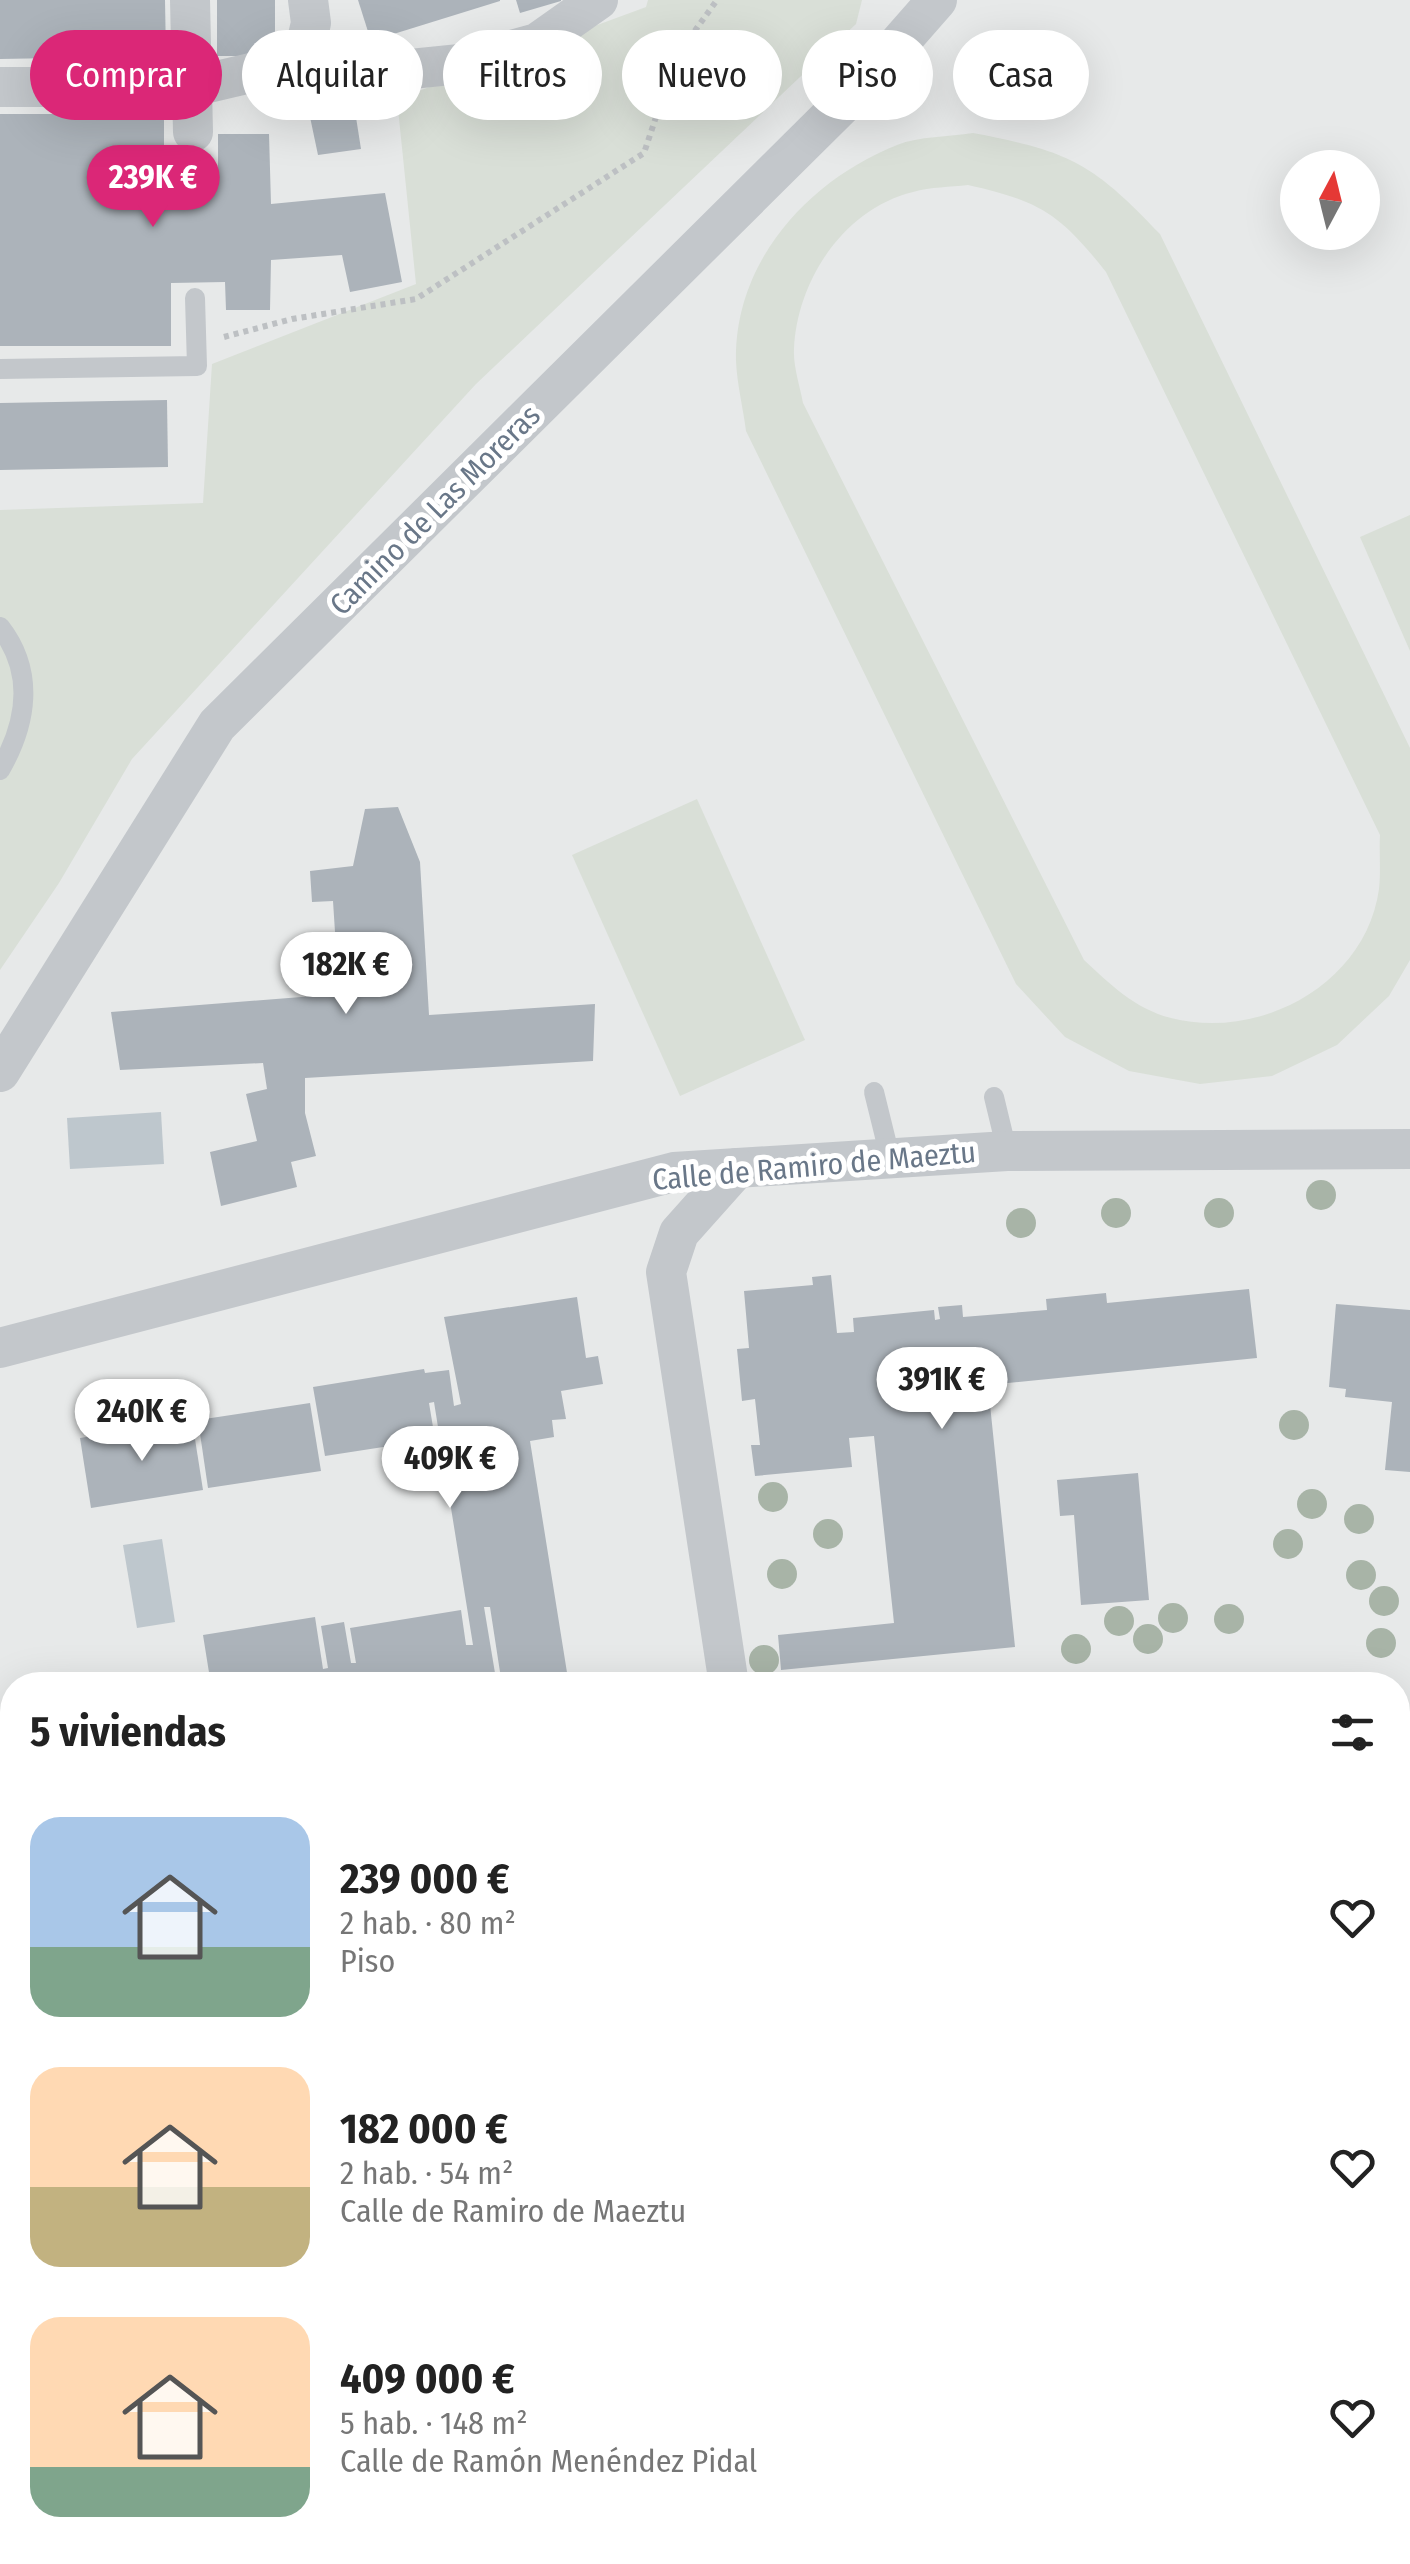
<!DOCTYPE html>
<html lang="es">
<meta charset="utf-8">
<style>
body{margin:0;font-family:"Fira Sans Condensed",sans-serif;background:#f6f6f6;color:#222;height:100vh;display:flex;flex-direction:column;font-size:38px;white-space:nowrap}
*{box-sizing:border-box;margin:0}
p{font-size:32px;color:#767676}
.icon{flex:none;width:55px;height:55px;fill:none;stroke:currentColor;stroke-width:2;stroke-linecap:round;stroke-linejoin:round}
.map{position:relative;flex:1;overflow:hidden}
.panel{position:absolute;left:0px;top:1672px;width:1410px;height:892px;display:flex;flex-direction:column;background:#fff;border-radius:40px 40px 0 0;box-shadow:0 10px 40px #0002}
.panel>*{flex:none}
.guide{position:absolute;left:30px;top:30px;width:1350px;height:90px;display:flex;gap:20px}
.needle{width:65px;rotate:7deg}
.tools{position:absolute;left:1280px;top:150px;display:grid;gap:20px}
.tools a{display:grid;place-items:center;width:100px;height:100px;border-radius:50%;background:#fff;box-shadow:0 10px 40px #0002;font-size:50px}
.price{position:absolute;translate:-50% -85px;padding:0 22px;border-radius:35px;background:#fff;color:#222;font-size:32px;line-height:65px;filter:drop-shadow(0 2px 5px #0008)}
.price::after{content:'';position:absolute;left:50%;top:60px;width:30px;height:22px;margin-left:-15px;background:inherit;clip-path:polygon(0 0,100% 0,50% 100%)}
.price.on{background:#db2777;color:#fff}
ul{padding:0;list-style:none}
li{display:flex;align-items:center;gap:30px;height:250px;padding:0 30px}
li span{display:grid;place-items:center;flex:none;width:280px;height:200px;border-radius:30px;color:#555}
li>.icon{margin-inline-start:auto}
span .icon{width:120px;height:120px;fill:#fffc;stroke-width:1}
li b{font-size:42px}
h2{display:flex;justify-content:space-between;align-items:center;height:120px;padding:0 30px;font-size:42px}
.tag{padding:0 35px;border-radius:45px;background:#fff;box-shadow:0 10px 40px #0002;font-size:35px;line-height:90px}
.tag.on{background:#db2777;color:#fff}
.map>svg:first-child{display:block}
.built{fill:#e7e9e9;fill-rule:evenodd}
.green{fill:#d9dfd7;fill-rule:evenodd}
.water{fill:#bec7cd}
.building{fill:#acb3ba}
.lines{fill:none;stroke-linecap:round;stroke-linejoin:round}
.path{stroke:#bdc0c3;stroke-width:6;stroke-dasharray:5 5;stroke-linecap:butt}
.service{stroke:#c3c7cb;stroke-width:20}
.minor{stroke:#c3c7cb;stroke-width:40}
.tree{fill:#a8b4a7}
.labels{text-anchor:middle;dominant-baseline:central;stroke-width:10;stroke-linejoin:round;paint-order:stroke}
.street-label{font-size:30px;fill:#697788;stroke:#fff}
</style>
<div class="map">
<svg width="1410" height="2564" viewBox="0 0 1410 2564">
<rect width="100%" height="100%" fill="#f9faf8"/>
<path class="built" d="M0,0H1410V2564H0ZM1298,168H1362V232H1298ZM12,1685H1398V2552H12Z"/>
<g class="green">
<polygon points="648,0 862,0 856,24 476,384 132,759 59,883 0,970 0,510 203,503 212,364 416,284 397,99 646,7"/>
<path d="M973,133C1069,151 1093,163 1160,234L1410,748V960L1389,996L1337,1045L1272,1076L1200,1084L1129,1071L1065,1037L1016,984L746,431C743,408 737,384 736,361C734,261 809,180 897,145C919,136 949,137 973,133ZM968,185C1040,201 1060,214 1106,272L1380,835C1379,852 1381,871 1379,889C1366,984 1260,1041 1171,1018C1135,1009 1110,984 1084,960L803,403C800,386 793,366 794,349C797,280 844,209 913,192C931,187 950,187 968,185Z"/>
<polygon points="1410,515 1410,651 1360,537"/>
<polygon points="697,799 805,1040 680,1096 572,855"/>
</g>
<g class="water">
<polygon points="161,1112 164,1164 70,1169 67,1118"/>
<polygon points="162,1539 175,1622 137,1628 123,1545"/>
</g>
<g class="building">
<polygon points="0,0 165,0 166,56 0,59"/>
<rect x="217" y="0" width="58" height="56"/>
<polygon points="358,0 500,0 500,1 371,41"/>
<polygon points="516,0 561,0 561,1 520,13"/>
<polygon points="372,90 375,106 355,111 361,149 318,155 310,117 296,118 293,100"/>
<polygon points="0,114 164,114 164,171 218,171 218,134 269,134 271,204 385,193 402,282 350,292 342,255 271,260 270,310 226,310 225,282 171,283 171,346 0,346"/>
<polygon points="167,400 168,467 0,470 0,403"/>
<polygon points="398,807 420,862 429,1015 595,1004 593,1061 305,1078 305,1113 316,1156 291,1162 297,1187 221,1206 210,1152 257,1141 246,1094 267,1089 263,1063 120,1070 111,1012 339,994 333,901 312,902 310,871 353,866 365,809"/>
<polygon points="831,1275 837,1333 854,1332 853,1318 934,1310 935,1320 940,1319 938,1307 962,1305 963,1317 1047,1310 1046,1299 1106,1293 1107,1303 1249,1289 1257,1358 988,1385 1015,1647 781,1670 778,1635 894,1623 874,1436 849,1438 852,1467 755,1476 751,1445 760,1445 755,1399 742,1401 737,1349 749,1348 744,1291 813,1285 812,1277"/>
<polygon points="577,1297 586,1358 598,1356 603,1384 561,1391 566,1419 552,1420 554,1437 530,1441 569,1685 502,1685 490,1607 484,1607 495,1673 436,1685 359,1685 358,1676 325,1681 325,1685 211,1685 203,1635 315,1617 323,1669 328,1668 321,1626 344,1622 351,1663 356,1663 350,1628 461,1610 466,1645 473,1645 434,1402 429,1403 435,1439 325,1456 313,1387 424,1369 425,1373 449,1370 454,1406 461,1404 444,1317"/>
<polygon points="1336,1304 1410,1310 1410,1472 1385,1470 1392,1402 1345,1397 1346,1389 1329,1387"/>
<polygon points="310,1403 321,1471 208,1488 198,1420"/>
<polygon points="192,1420 203,1490 91,1508 80,1438"/>
<polygon points="1138,1473 1149,1600 1081,1605 1074,1515 1060,1516 1057,1480"/>
<polygon points="0,1869 12,1935 12,1983 0,1985"/>
<polygon points="0,2418 12,2426 12,2522 0,2514"/>
<polygon points="1398,2437 1410,2450 1410,2477 1398,2489"/>
<polygon points="1398,2500 1410,2513 1410,2564 1283,2564 1286,2552 1398,2552"/>
<polygon points="371,2552 390,2552 392,2564 310,2564"/>
<polygon points="408,2552 732,2552 734,2564 410,2564"/>
<polygon points="1021,2552 1082,2552 1094,2564 1032,2564"/>
</g>
<g class="lines">
<polyline class="path" points="224,337 292,319 416,299 644,153 676,57 717,0"/>
<g class="service">
<polyline points="0,369 197,366 195,298"/>
<path d="M0,627C35,672 27,723 0,770"/>
<polyline points="874,1092 890,1157"/>
<polyline points="994,1097 1007,1151"/>
<polyline points="0,2053 12,2052"/>
</g>
<g class="minor">
<polyline points="190,0 193,132"/>
<polyline points="302,61 311,23 308,0"/>
<polyline points="0,87 191,87 302,61 401,70 460,64 537,43 598,0"/>
<polyline points="0,1072 217,725 866,81 937,0"/>
<polyline points="0,1348 674,1172 1007,1151 1410,1149"/>
<polyline points="729,1685 666,1272 679,1233 737,1168"/>
<polyline points="871,2552 873,2564"/>
</g>
</g>
<g class="tree">
<circle cx="1321" cy="1195" r="15"/>
<circle cx="1116" cy="1213" r="15"/>
<circle cx="1219" cy="1213" r="15"/>
<circle cx="1021" cy="1223" r="15"/>
<circle cx="1294" cy="1425" r="15"/>
<circle cx="773" cy="1497" r="15"/>
<circle cx="1312" cy="1504" r="15"/>
<circle cx="1359" cy="1519" r="15"/>
<circle cx="828" cy="1534" r="15"/>
<circle cx="1288" cy="1544" r="15"/>
<circle cx="782" cy="1574" r="15"/>
<circle cx="1361" cy="1575" r="15"/>
<circle cx="1384" cy="1601" r="15"/>
<circle cx="1173" cy="1618" r="15"/>
<circle cx="1229" cy="1619" r="15"/>
<circle cx="1119" cy="1621" r="15"/>
<circle cx="1148" cy="1639" r="15"/>
<circle cx="1381" cy="1643" r="15"/>
<circle cx="1076" cy="1649" r="15"/>
<circle cx="764" cy="1660" r="15"/>
</g>
<g class="labels">
<g class="street-label">
<text transform="translate(435 510) rotate(-45)">Camino de Las Moreras</text>
<text transform="translate(814 1166) rotate(-5)">Calle de Ramiro de Maeztu</text>
</g>
</g>
</svg>
<div class="tools">
<a><svg class="needle" viewBox="-14 -14 28 28"><path d="M0-13l5 13h-10z" fill="#e53935"/><path d="M0 13l5-13h-10z" fill="#767676"/></svg></a>
</div>
<b class="price on" style="left:153px;top:230px">239K €</b>
<b class="price" style="left:346px;top:1017px">182K €</b>
<b class="price" style="left:942px;top:1432px">391K €</b>
<b class="price" style="left:142px;top:1464px">240K €</b>
<b class="price" style="left:450px;top:1511px">409K €</b>
<div class="guide">
<a class="tag on">Comprar</a>
<a class="tag">Alquilar</a>
<a class="tag">Filtros</a>
<a class="tag">Nuevo</a>
<a class="tag">Piso</a>
<a class="tag">Casa</a>
</div>
<section class="panel">
<h2>5 viviendas<svg class="icon" aria-label="filters" viewBox="0 0 24 24"><path d="M4 7h16M4 17h16"/><circle cx="9" cy="7" r="2"/><circle cx="15" cy="17" r="2"/></svg></h2>
<ul>
<li><span style="background:linear-gradient(#a9c7e8 65%,#7fa58c 0)"><svg class="icon" aria-label="home" viewBox="0 0 24 24"><path d="M3 11l9-7 9 7M6 9v11h12V9"/></svg></span><div><b>239 000 €</b><p>2 hab. · 80 m²</p><p>Piso</p></div><svg class="icon" aria-label="heart" viewBox="0 0 24 24"><path d="M12 20l-8-8c-3-5 5-10 8-4 3-6 11-1 8 4z"/></svg></li>
<li><span style="background:linear-gradient(#ffd9b3 60%,#c2b280 0)"><svg class="icon" aria-label="home" viewBox="0 0 24 24"><path d="M3 11l9-7 9 7M6 9v11h12V9"/></svg></span><div><b>182 000 €</b><p>2 hab. · 54 m²</p><p>Calle de Ramiro de Maeztu</p></div><svg class="icon" aria-label="heart" viewBox="0 0 24 24"><path d="M12 20l-8-8c-3-5 5-10 8-4 3-6 11-1 8 4z"/></svg></li>
<li><span style="background:linear-gradient(#ffd9b3 75%,#7fa58c 0)"><svg class="icon" aria-label="home" viewBox="0 0 24 24"><path d="M3 11l9-7 9 7M6 9v11h12V9"/></svg></span><div><b>409 000 €</b><p>5 hab. · 148 m²</p><p>Calle de Ramón Menéndez Pidal</p></div><svg class="icon" aria-label="heart" viewBox="0 0 24 24"><path d="M12 20l-8-8c-3-5 5-10 8-4 3-6 11-1 8 4z"/></svg></li>
</ul>
</section>
</div>
